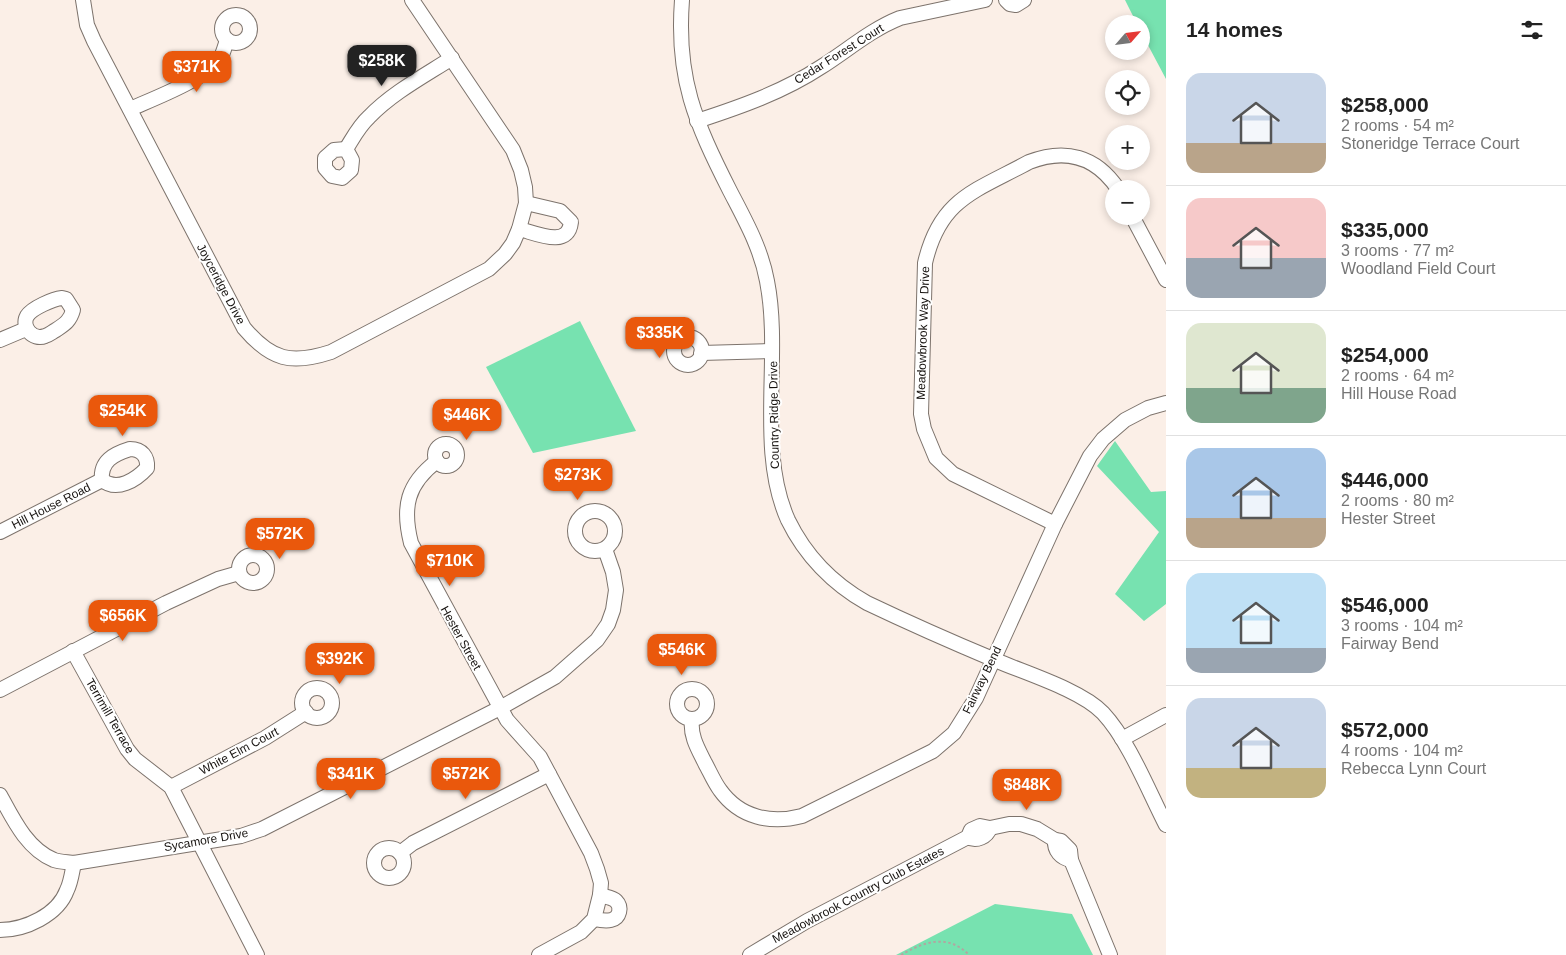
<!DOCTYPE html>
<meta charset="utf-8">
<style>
body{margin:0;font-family:Helvetica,sans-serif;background:#f6f6f6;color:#222;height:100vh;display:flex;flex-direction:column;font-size:19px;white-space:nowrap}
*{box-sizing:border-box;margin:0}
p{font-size:16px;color:#767676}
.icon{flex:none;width:28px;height:28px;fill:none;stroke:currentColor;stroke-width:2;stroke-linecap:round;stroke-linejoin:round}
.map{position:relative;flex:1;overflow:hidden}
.side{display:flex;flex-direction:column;background:#fff;width:400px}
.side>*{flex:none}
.needle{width:32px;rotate:62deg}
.controls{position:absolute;left:1105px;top:15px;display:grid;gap:10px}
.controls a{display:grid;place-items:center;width:45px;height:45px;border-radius:50%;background:#fff;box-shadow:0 2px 8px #0003;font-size:25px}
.price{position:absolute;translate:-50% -42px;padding:0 11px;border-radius:10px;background:#ea580c;color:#fff;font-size:16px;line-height:32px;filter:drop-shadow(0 1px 2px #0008)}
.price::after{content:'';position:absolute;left:50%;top:30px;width:15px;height:11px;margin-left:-8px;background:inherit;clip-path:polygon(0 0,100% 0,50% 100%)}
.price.active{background:#222;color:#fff}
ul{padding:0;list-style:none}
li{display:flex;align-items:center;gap:15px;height:125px;padding:0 20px}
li+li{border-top:1px solid #e0e0e0}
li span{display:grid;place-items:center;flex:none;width:140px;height:100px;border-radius:15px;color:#555}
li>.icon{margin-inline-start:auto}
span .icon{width:60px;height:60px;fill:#fffc;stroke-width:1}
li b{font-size:21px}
h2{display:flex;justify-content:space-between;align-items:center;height:60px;padding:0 20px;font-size:21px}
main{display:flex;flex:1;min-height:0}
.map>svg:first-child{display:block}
.green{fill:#77e2b0}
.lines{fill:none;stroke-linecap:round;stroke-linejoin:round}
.minor-casing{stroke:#7d736c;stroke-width:16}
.path{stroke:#b0a7a1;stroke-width:2;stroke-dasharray:2.5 2.5;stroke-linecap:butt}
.minor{stroke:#fff;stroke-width:14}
.labels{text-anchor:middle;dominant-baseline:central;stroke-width:4;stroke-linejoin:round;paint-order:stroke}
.street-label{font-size:12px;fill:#16120f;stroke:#fff}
</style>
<main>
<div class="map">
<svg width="1166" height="955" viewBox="0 0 1166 955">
<rect width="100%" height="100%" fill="#fbefe7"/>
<g class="green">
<polygon points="1125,0 1166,0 1166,79 1141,32 1141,24 1137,24"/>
<polygon points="580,321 636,431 533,453 486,367"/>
<polygon points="1115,441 1151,492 1166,491 1166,604 1144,621 1115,594 1159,532 1097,466"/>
<polygon points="995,904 1072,914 1093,955 896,955"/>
</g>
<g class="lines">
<g class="minor-casing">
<g id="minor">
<path d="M83,0L87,25L94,41L244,328C271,360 291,365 331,352L489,269L505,254L513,243L519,229L526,203L525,187L521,170L513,150L412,0"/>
<path d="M682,0C676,78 695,122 730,191C745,220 761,248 767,281C782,357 756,449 788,520C805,555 833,584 867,603C909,623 952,642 995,660C1025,673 1081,690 1103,713C1129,741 1148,790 1166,825"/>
<polyline points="1006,0 1010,4 1016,5 1024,0"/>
<circle cx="236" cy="29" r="14"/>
<path d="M130,109C155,98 203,80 220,59C223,54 225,46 227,40"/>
<path d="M697,121C740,107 783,92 821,67C848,50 870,30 900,18L985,0"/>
<path d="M346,149C353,138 359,126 369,117C392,93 424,76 452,58"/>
<polygon points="346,149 352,160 351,170 342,178 332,176 325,168 325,158 334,150"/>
<polyline points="1132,216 1166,280"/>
<path d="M519,229C536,233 568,249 571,222L560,211L526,203"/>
<path d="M62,298L66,299L73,310C70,321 65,324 56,330C52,332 49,335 45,336C33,341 21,327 27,316C32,308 53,299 62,298Z"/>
<circle cx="688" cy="351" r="14"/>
<polyline points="0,340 26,329"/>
<polyline points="701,353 772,351"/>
<circle cx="446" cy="455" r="11"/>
<path d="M130,449C142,449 148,457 147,468C136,480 117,492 102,480C100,461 114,454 130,449Z"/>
<path d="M437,461C407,484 402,507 411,543L507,720L540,757L591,853L597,869L601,883L600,895L594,919L581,932L539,955"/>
<circle cx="595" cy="531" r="20"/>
<path d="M1055,524L953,474L936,458L924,429L921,414L925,263C940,198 976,191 1029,162C1065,148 1096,156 1118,189"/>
<polyline points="0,532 102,480"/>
<circle cx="253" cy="569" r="14"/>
<polyline points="73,651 127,749 135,759 171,787 257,955"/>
<circle cx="317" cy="703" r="15"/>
<circle cx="692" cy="704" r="15"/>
<polyline points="0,690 166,603 218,579 239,573"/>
<path d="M692,720C690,736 698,749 705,763C710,772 714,782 720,790C740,818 771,824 802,816L933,751L954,733L976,698L1055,524L1090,456L1103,439L1125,420L1148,408L1166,403"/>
<polyline points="1122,739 1166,715"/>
<polyline points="171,787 265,738 306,712"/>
<path d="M0,795C13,819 27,849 54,860C60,862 68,862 74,863L241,836L262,829L500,708L555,677L597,640L608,624L613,610L616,590L613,572L605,549"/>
<path d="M968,837C976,842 987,837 990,828"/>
<path d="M1055,840C1054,851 1061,858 1071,860"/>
<circle cx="389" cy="863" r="15"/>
<polyline points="400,853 413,843 549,774"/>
<path d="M594,919C599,920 606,921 611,920C620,918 622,907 616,901C612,897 605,897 600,895"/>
<path d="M0,930C25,930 58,915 67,890C71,882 72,872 74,863"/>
<polyline points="750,955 807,921 968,837 971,830 980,826 990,828 1009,824 1021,824 1037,829 1055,840 1061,841 1070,850 1071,860 1110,955"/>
</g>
</g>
<path class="path" d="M901,955C923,942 948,933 969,955"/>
<use href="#minor" class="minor"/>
</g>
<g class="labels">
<g class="street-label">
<text transform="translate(839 54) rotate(-32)">Cedar Forest Court</text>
<text transform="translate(221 284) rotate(62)">Joyceridge Drive</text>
<text transform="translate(923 333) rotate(-88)">Meadowbrook Way Drive</text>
<text transform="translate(774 415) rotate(-91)">Country Ridge Drive</text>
<text transform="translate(51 506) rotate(-27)">Hill House Road</text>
<text transform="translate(461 638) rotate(61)">Hester Street</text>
<text transform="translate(982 680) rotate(-64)">Fairway Bend</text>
<text transform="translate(110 716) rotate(60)">Terrimill Terrace</text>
<text transform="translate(239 751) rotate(-28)">White Elm Court</text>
<text transform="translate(206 840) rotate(-10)">Sycamore Drive</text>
<text transform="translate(858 895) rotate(-28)">Meadowbrook Country Club Estates</text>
</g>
</g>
</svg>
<div class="controls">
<a><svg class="needle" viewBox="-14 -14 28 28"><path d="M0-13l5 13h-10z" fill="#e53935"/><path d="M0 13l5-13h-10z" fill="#767676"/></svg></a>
<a><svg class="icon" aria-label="locate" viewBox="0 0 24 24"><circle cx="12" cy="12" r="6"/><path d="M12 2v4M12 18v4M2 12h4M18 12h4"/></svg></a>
<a>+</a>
<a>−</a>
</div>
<b class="price active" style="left:382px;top:87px">$258K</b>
<b class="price" style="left:197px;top:93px">$371K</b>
<b class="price" style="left:660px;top:359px">$335K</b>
<b class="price" style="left:123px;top:437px">$254K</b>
<b class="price" style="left:467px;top:441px">$446K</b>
<b class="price" style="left:578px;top:501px">$273K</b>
<b class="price" style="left:280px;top:560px">$572K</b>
<b class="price" style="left:450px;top:587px">$710K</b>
<b class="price" style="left:123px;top:642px">$656K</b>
<b class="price" style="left:682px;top:676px">$546K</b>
<b class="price" style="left:340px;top:685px">$392K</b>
<b class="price" style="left:351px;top:800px">$341K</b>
<b class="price" style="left:466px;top:800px">$572K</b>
<b class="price" style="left:1027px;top:811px">$848K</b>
</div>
<section class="side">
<h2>14 homes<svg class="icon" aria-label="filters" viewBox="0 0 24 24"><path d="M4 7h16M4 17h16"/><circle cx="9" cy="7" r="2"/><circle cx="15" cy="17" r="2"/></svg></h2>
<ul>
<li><span style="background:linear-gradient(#c9d6e8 70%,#b9a48a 0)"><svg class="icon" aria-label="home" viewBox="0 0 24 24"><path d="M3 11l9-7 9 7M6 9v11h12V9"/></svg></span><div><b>$258,000</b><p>2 rooms · 54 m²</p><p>Stoneridge Terrace Court</p></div></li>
<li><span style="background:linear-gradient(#f6c9c9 60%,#9aa5b1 0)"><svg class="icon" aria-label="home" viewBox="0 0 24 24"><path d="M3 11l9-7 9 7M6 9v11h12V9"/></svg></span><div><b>$335,000</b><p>3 rooms · 77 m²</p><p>Woodland Field Court</p></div></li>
<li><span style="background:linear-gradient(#dfe7d0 65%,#7fa58c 0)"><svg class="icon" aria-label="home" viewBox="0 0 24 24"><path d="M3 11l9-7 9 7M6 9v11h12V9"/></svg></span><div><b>$254,000</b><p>2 rooms · 64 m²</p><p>Hill House Road</p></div></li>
<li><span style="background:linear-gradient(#a9c7e8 70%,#b9a48a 0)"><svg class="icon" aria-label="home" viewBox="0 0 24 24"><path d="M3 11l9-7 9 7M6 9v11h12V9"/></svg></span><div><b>$446,000</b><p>2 rooms · 80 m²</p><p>Hester Street</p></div></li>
<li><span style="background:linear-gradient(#bfe0f5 75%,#9aa5b1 0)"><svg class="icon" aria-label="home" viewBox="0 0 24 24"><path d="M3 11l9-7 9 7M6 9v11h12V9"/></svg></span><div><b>$546,000</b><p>3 rooms · 104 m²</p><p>Fairway Bend</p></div></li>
<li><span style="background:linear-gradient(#c9d6e8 70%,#c2b280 0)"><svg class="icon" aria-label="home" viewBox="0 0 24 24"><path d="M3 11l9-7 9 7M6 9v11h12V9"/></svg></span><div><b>$572,000</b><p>4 rooms · 104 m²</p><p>Rebecca Lynn Court</p></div></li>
</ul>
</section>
</main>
